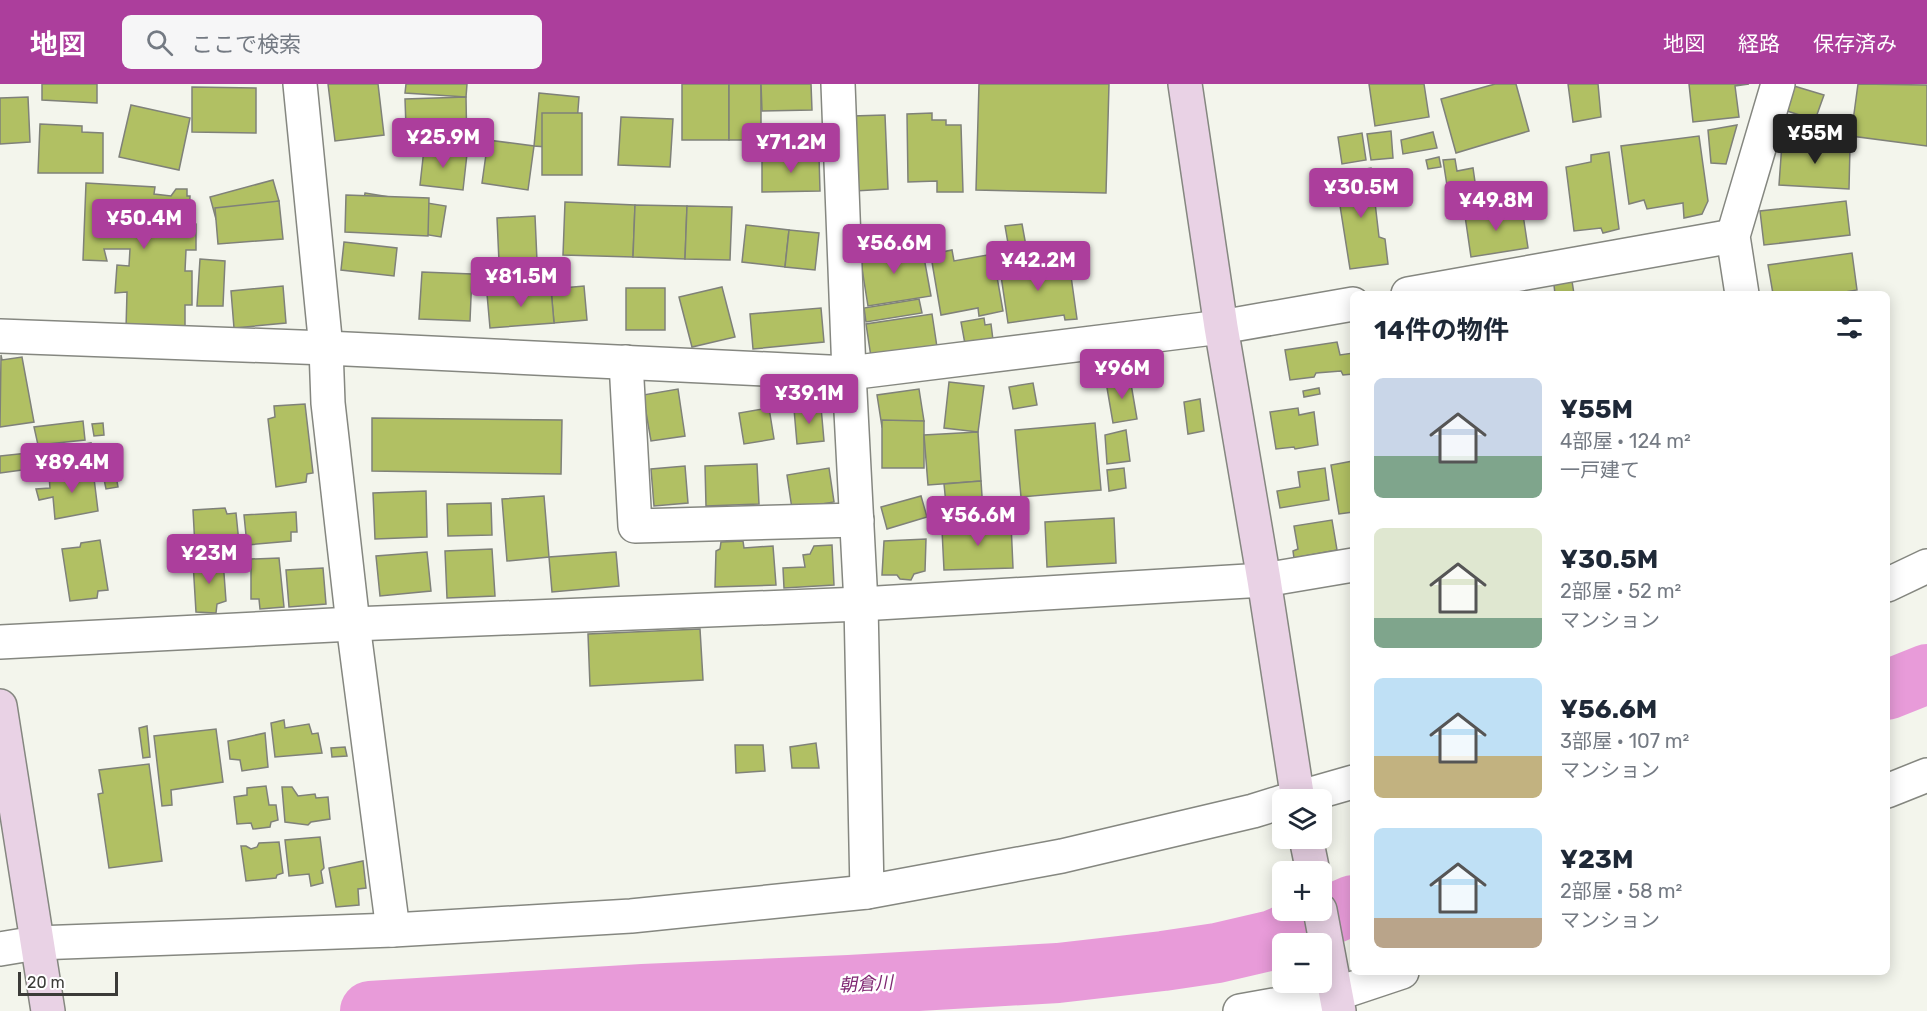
<!DOCTYPE html>
<html lang="ja">
<meta charset="utf-8">
<style>
body{margin:0;font-family:Rubik,"Noto Sans JP",sans-serif;background:#f6f6f7;color:#1f2937;height:100vh;display:flex;flex-direction:column;font-size:22px;white-space:nowrap}
*{box-sizing:border-box;margin:0}
p{font-size:20px;color:#747a83}
.icon{flex:none;width:33px;height:33px;fill:none;stroke:currentColor;stroke-width:2;stroke-linecap:round;stroke-linejoin:round}
.map{position:relative;flex:1;overflow:hidden}
.sheet{position:absolute;left:1350px;top:207px;width:540px;height:684px;display:flex;flex-direction:column;background:#fff;border-radius:9px;box-shadow:0 3px 15px #0003}
.sheet>*{flex:none}
.fabs{position:absolute;left:1272px;top:705px;display:grid;gap:12px}
.fabs a{display:grid;place-items:center;width:60px;height:60px;border-radius:9px;background:#fff;box-shadow:0 3px 15px #0003;font-size:30px}
.scale{position:absolute;left:18px;bottom:15px;width:100px;box-sizing:border-box;padding-left:6px;border:3px solid #3b3b38;border-top:0;font-size:16px;line-height:21px;white-space:nowrap;color:#3b3b38;-webkit-text-stroke:4px #fff;paint-order:stroke}
.price{position:absolute;translate:-50% -51px;padding:0 14px;border-radius:6px;background:#ac3e9c;color:#fff;font-size:20px;line-height:39px;filter:drop-shadow(0 2px 3px #0008)}
.price::after{content:'';position:absolute;left:50%;top:36px;width:18px;height:14px;margin-left:-9px;background:inherit;clip-path:polygon(0 0,100% 0,50% 100%)}
.price.selected{background:#222;color:#fff}
ul{padding:0;list-style:none}
li{display:flex;align-items:center;gap:18px;height:150px;padding:0 24px}
li span{display:grid;place-items:center;flex:none;width:168px;height:120px;border-radius:9px;color:#555}
li>.icon{margin-inline-start:auto}
span .icon{width:72px;height:72px;fill:#fffc;stroke-width:1}
li b{font-size:26px}
h2{display:flex;justify-content:space-between;align-items:center;height:72px;padding:0 24px;font-size:26px}
header{display:flex;align-items:center;gap:36px;box-sizing:border-box;height:84px;padding:0 30px;background:#ac3e9c;color:#fff}
header strong{font-size:28px}
nav{display:flex;gap:33px;margin-inline-start:auto;font-size:21px}
.search{width:420px;height:54px;background:#f6f6f7;display:flex;align-items:center;gap:15px;box-sizing:border-box;padding:0 21px;border-radius:9px;color:#747a83;font-size:22px}
.map>svg:first-child{display:block}
.lines{fill:none;stroke-linecap:round;stroke-linejoin:round}
.river{stroke:#e89bd9;stroke-width:60}
.building{fill:#b1c063;stroke:#7f8179;stroke-width:1.5}
.street-casing{stroke:#858780;stroke-width:36}
.secondary-casing{stroke:#858780;stroke-width:36}
.street{stroke:#fff;stroke-width:33}
.secondary{stroke:#e9d2e5;stroke-width:33}
.labels{text-anchor:middle;dominant-baseline:central;stroke-width:5;stroke-linejoin:round;paint-order:stroke}
.water-label{font-size:18px;font-style:italic;fill:#7f2772;stroke:#fff}
</style>
<header>
<strong>地図</strong>
<div class="search"><svg class="icon" aria-label="search" viewBox="0 0 24 24"><circle cx="10" cy="10" r="6"/><path d="M15 15l6 6"/></svg>ここで検索</div>
<nav><a>地図</a><a>経路</a><a>保存済み</a></nav>
</header>
<div class="map">
<svg width="1927" height="927" viewBox="0 0 1927 927">
<rect width="100%" height="100%" fill="#f3f5ec"/>
<g class="lines">
<g class="river">
<polyline points="1887,606 1927,590"/>
<polyline points="370,927 643,910 849,901 1058,889 1163,877 1217,869 1273,856 1353,821"/>
</g>
</g>
<g class="building">
<polygon points="42,0 97,0 97,19 42,16"/>
<polygon points="328,0 378,0 384,51 335,57"/>
<polygon points="406,0 467,0 466,13 405,9"/>
<rect x="682" y="0" width="47" height="56"/>
<rect x="729" y="0" width="32" height="56"/>
<polygon points="761,0 811,0 812,26 762,27"/>
<polygon points="979,0 1109,0 1106,109 976,106"/>
<polygon points="1369,0 1424,0 1429,33 1375,42"/>
<polygon points="1495,0 1516,0 1529,47 1456,69 1441,15"/>
<polygon points="1568,0 1598,0 1601,33 1573,38"/>
<polygon points="1689,0 1749,0 1735,2 1739,33 1693,38"/>
<polygon points="1858,0 1927,1 1927,62 1851,52"/>
<polygon points="1794,2 1824,11 1815,36 1784,26"/>
<polygon points="192,3 256,4 256,49 192,48"/>
<polygon points="539,9 579,13 575,65 534,62"/>
<polygon points="28,13 30,58 0,60 0,14"/>
<polygon points="466,13 467,70 407,72 405,15"/>
<polygon points="131,21 190,34 179,86 119,73"/>
<rect x="542" y="29" width="40" height="62"/>
<polygon points="932,29 932,36 946,36 946,41 961,41 963,108 937,108 937,97 908,98 907,30"/>
<polygon points="885,31 888,105 855,107 852,32"/>
<polygon points="621,33 673,35 670,83 618,81"/>
<polygon points="40,40 82,42 82,48 103,49 103,89 38,89"/>
<polygon points="1737,41 1726,80 1711,79 1708,46"/>
<polygon points="1391,47 1393,74 1371,76 1367,50"/>
<polygon points="1433,48 1437,64 1403,70 1401,56"/>
<polygon points="1362,49 1366,76 1342,80 1338,53"/>
<polygon points="1699,52 1708,117 1702,130 1684,134 1683,119 1647,125 1644,116 1629,120 1621,62"/>
<polygon points="1826,53 1828,60 1850,63 1849,105 1779,101 1782,59 1806,60 1808,54"/>
<polygon points="488,56 534,62 528,106 482,99"/>
<polygon points="424,65 467,70 463,106 420,101"/>
<polygon points="1609,68 1619,145 1603,149 1601,144 1574,147 1566,83 1591,78 1591,71"/>
<polygon points="819,72 820,107 762,108 762,73"/>
<polygon points="1439,73 1441,83 1428,85 1426,76"/>
<polygon points="1455,75 1457,87 1473,84 1478,119 1474,120 1472,124 1451,127 1443,76"/>
<polygon points="1371,84 1379,153 1385,155 1388,180 1350,185 1335,90"/>
<polygon points="273,96 279,117 216,135 210,113"/>
<polygon points="86,99 155,103 154,110 171,112 176,105 187,105 187,112 190,112 189,137 196,140 196,166 186,166 185,187 192,187 192,221 185,221 185,246 126,245 127,208 115,209 117,181 129,182 130,165 104,165 107,177 83,176"/>
<polygon points="365,109 446,122 441,153 360,140"/>
<polygon points="346,111 429,114 428,152 345,148"/>
<polygon points="279,117 283,155 218,160 215,124"/>
<polygon points="1846,117 1850,151 1764,161 1760,127"/>
<polygon points="565,118 635,121 633,173 563,171"/>
<polygon points="635,121 687,122 685,175 633,173"/>
<polygon points="687,122 732,123 730,176 685,175"/>
<polygon points="1522,124 1528,164 1471,173 1465,132"/>
<polygon points="535,132 537,177 499,178 497,134"/>
<polygon points="1022,140 1026,162 1009,165 1005,142"/>
<polygon points="746,141 789,146 785,183 742,178"/>
<polygon points="789,146 819,149 815,186 785,183"/>
<polygon points="939,147 942,168 952,166 954,177 993,170 1003,227 979,232 978,224 941,231 927,149"/>
<polygon points="344,158 397,164 394,192 341,186"/>
<polygon points="902,159 904,171 923,168 931,212 868,222 859,166"/>
<polygon points="1852,169 1857,206 1833,210 1773,210 1768,181"/>
<polygon points="200,175 225,177 223,222 197,222"/>
<polygon points="1062,175 1064,186 1070,185 1077,235 1065,236 1064,231 1008,239 1000,185"/>
<polygon points="422,188 472,190 470,237 419,235"/>
<polygon points="1572,197 1574,210 1555,210 1554,201"/>
<polygon points="283,202 286,239 234,244 231,207"/>
<polygon points="584,202 587,236 554,239 551,205"/>
<polygon points="722,203 735,253 692,263 679,213"/>
<rect x="626" y="204" width="39" height="42"/>
<polygon points="551,205 554,239 490,244 487,210"/>
<polygon points="919,215 922,229 866,238 864,224"/>
<polygon points="821,224 824,258 753,265 750,230"/>
<polygon points="932,230 937,263 871,273 866,240"/>
<polygon points="984,234 985,241 991,240 993,256 965,260 961,238"/>
<polygon points="1337,258 1340,271 1353,269 1353,290 1343,291 1341,287 1316,289 1314,293 1290,296 1285,266"/>
<polygon points="1,271 2,276 22,273 34,338 0,343"/>
<polygon points="1130,294 1137,335 1113,339 1106,298"/>
<polygon points="949,298 984,302 978,348 944,344"/>
<polygon points="1033,299 1037,321 1013,325 1009,303"/>
<polygon points="1319,304 1320,310 1304,313 1303,307"/>
<polygon points="678,305 685,352 651,357 643,311"/>
<polygon points="919,305 924,337 882,343 877,311"/>
<polygon points="1200,315 1204,347 1188,350 1184,318"/>
<polygon points="305,320 313,389 307,390 306,398 276,403 268,335 275,333 274,322"/>
<polygon points="821,323 824,357 797,360 794,325"/>
<polygon points="769,324 774,355 744,360 739,329"/>
<polygon points="1298,324 1299,331 1314,328 1318,361 1295,365 1294,363 1276,365 1270,328"/>
<polygon points="372,334 562,336 561,390 372,387"/>
<polygon points="882,336 924,337 924,384 882,384"/>
<polygon points="83,337 85,356 38,361 34,343"/>
<polygon points="103,339 104,351 94,352 92,340"/>
<polygon points="1095,339 1101,406 1021,413 1015,346"/>
<polygon points="1126,346 1130,377 1107,380 1105,351"/>
<polygon points="978,348 981,397 928,401 924,351"/>
<polygon points="91,359 92,379 66,382 61,364"/>
<polygon points="56,366 59,381 0,389 0,372"/>
<polygon points="113,375 118,403 106,405 100,376"/>
<polygon points="1353,377 1353,428 1339,430 1331,381"/>
<polygon points="757,380 759,420 706,422 705,382"/>
<polygon points="685,382 688,419 654,422 651,385"/>
<polygon points="829,384 834,418 792,425 787,391"/>
<polygon points="1124,384 1126,404 1109,407 1107,386"/>
<polygon points="1325,384 1329,416 1280,424 1277,407 1300,403 1298,388"/>
<polygon points="93,386 98,427 55,435 53,413 39,416 36,405 50,404 49,392"/>
<polygon points="981,397 983,427 947,430 944,400"/>
<polygon points="426,407 427,453 375,455 373,409"/>
<polygon points="544,412 549,473 507,477 502,415"/>
<polygon points="921,412 927,433 887,445 881,423"/>
<polygon points="491,419 492,451 448,452 447,420"/>
<polygon points="225,424 227,430 236,429 239,459 195,463 193,426"/>
<polygon points="296,428 297,448 291,448 291,457 247,461 244,431"/>
<polygon points="1114,434 1116,479 1047,483 1045,438"/>
<polygon points="1332,436 1337,466 1294,474 1293,467 1298,465 1294,442"/>
<polygon points="1011,439 1013,484 944,486 942,446 951,445 952,440"/>
<polygon points="926,455 925,487 914,490 911,496 900,495 897,491 882,491 884,457"/>
<polygon points="100,456 108,506 98,507 97,514 70,517 62,465 80,463 81,459"/>
<polygon points="743,457 744,464 773,462 776,501 715,503 716,467 720,465 721,458"/>
<polygon points="832,461 834,501 784,504 783,484 805,483 803,471 810,470 814,462"/>
<polygon points="492,465 495,512 447,514 445,467"/>
<polygon points="427,468 431,507 380,512 376,472"/>
<polygon points="616,468 619,502 552,508 549,473"/>
<polygon points="279,474 284,523 260,525 259,515 251,515 251,475"/>
<polygon points="223,476 226,517 217,520 216,529 196,528 193,478"/>
<polygon points="323,484 326,520 289,523 286,486"/>
<polygon points="700,545 703,596 590,602 588,550"/>
<polygon points="284,636 285,644 309,640 312,650 318,649 322,669 275,673 271,639"/>
<polygon points="147,642 150,673 143,674 139,644"/>
<polygon points="216,645 223,698 171,706 172,721 162,722 154,652"/>
<polygon points="265,649 268,683 242,687 240,676 230,675 228,657"/>
<polygon points="816,659 819,684 792,684 790,663"/>
<polygon points="735,661 763,661 765,687 736,689"/>
<polygon points="345,663 347,672 332,673 331,664"/>
<polygon points="149,680 162,777 109,784 98,710 103,709 99,686"/>
<polygon points="266,702 269,721 276,721 278,736 271,738 270,743 253,745 251,739 237,740 234,713 247,711 247,704"/>
<polygon points="282,703 292,703 298,712 315,710 316,714 328,713 330,735 311,738 308,741 285,738"/>
<polygon points="320,753 324,784 321,787 323,799 311,802 309,790 289,792 285,756"/>
<polygon points="279,758 283,789 277,791 276,794 246,797 241,762 246,762 251,765 257,763 259,759"/>
<polygon points="363,777 366,804 358,805 359,821 336,823 329,784"/>
</g>
<g class="lines">
<g class="street-casing">
<g id="street">
<polyline points="300,0 326,264 328,319 353,540 393,846"/>
<polyline points="838,0 849,289 861,520 867,808"/>
<polyline points="1408,210 1733,152"/>
<polyline points="1742,210 1733,152 1778,0"/>
<polyline points="0,252 326,264 849,289 1221,243 1353,220"/>
<polyline points="626,278 635,442 857,436"/>
<polyline points="1887,501 1927,482"/>
<polyline points="0,558 353,540 861,520 1264,496 1353,481"/>
<polyline points="1887,707 1927,691"/>
<polyline points="1290,716 1353,698"/>
<polyline points="0,865 36,859 393,846 631,832 867,808 1062,772 1253,727 1282,718"/>
<polyline points="1240,927 1336,910 1402,888"/>
</g>
</g>
<g class="secondary-casing">
<g id="secondary">
<polyline points="1185,0 1221,243 1264,496 1298,716"/>
<polyline points="0,622 48,927"/>
<polyline points="1306,754 1313,788"/>
<polyline points="1320,826 1339,927"/>
</g>
</g>
<use href="#street" class="street"/>
<use href="#secondary" class="secondary"/>
</g>
<g class="labels">
<g class="water-label">
<text transform="translate(866 900) rotate(-3)">朝倉川</text>
</g>
</g>
</svg>
<div class="fabs">
<a><svg class="icon" aria-label="layers" viewBox="0 0 24 24"><path d="M12 4l9 5-9 5-9-5zM3 14l9 5 9-5"/></svg></a>
<a>+</a>
<a>−</a>
</div>
<div class="scale">20 m</div>
<b class="price selected" style="left:1815px;top:81px">¥55M</b>
<b class="price" style="left:443px;top:85px">¥25.9M</b>
<b class="price" style="left:791px;top:90px">¥71.2M</b>
<b class="price" style="left:1361px;top:135px">¥30.5M</b>
<b class="price" style="left:1496px;top:148px">¥49.8M</b>
<b class="price" style="left:144px;top:166px">¥50.4M</b>
<b class="price" style="left:894px;top:191px">¥56.6M</b>
<b class="price" style="left:1038px;top:208px">¥42.2M</b>
<b class="price" style="left:521px;top:224px">¥81.5M</b>
<b class="price" style="left:1122px;top:316px">¥96M</b>
<b class="price" style="left:809px;top:341px">¥39.1M</b>
<b class="price" style="left:72px;top:410px">¥89.4M</b>
<b class="price" style="left:978px;top:463px">¥56.6M</b>
<b class="price" style="left:209px;top:501px">¥23M</b>
<section class="sheet">
<h2>14件の物件<svg class="icon" aria-label="filters" viewBox="0 0 24 24"><path d="M4 7h16M4 17h16"/><circle cx="9" cy="7" r="2"/><circle cx="15" cy="17" r="2"/></svg></h2>
<ul>
<li><span style="background:linear-gradient(#c9d6e8 65%,#7fa58c 0)"><svg class="icon" aria-label="home" viewBox="0 0 24 24"><path d="M3 11l9-7 9 7M6 9v11h12V9"/></svg></span><div><b>¥55M</b><p>4部屋 · 124 m²</p><p>一戸建て</p></div></li>
<li><span style="background:linear-gradient(#dfe7d0 75%,#7fa58c 0)"><svg class="icon" aria-label="home" viewBox="0 0 24 24"><path d="M3 11l9-7 9 7M6 9v11h12V9"/></svg></span><div><b>¥30.5M</b><p>2部屋 · 52 m²</p><p>マンション</p></div></li>
<li><span style="background:linear-gradient(#bfe0f5 65%,#c2b280 0)"><svg class="icon" aria-label="home" viewBox="0 0 24 24"><path d="M3 11l9-7 9 7M6 9v11h12V9"/></svg></span><div><b>¥56.6M</b><p>3部屋 · 107 m²</p><p>マンション</p></div></li>
<li><span style="background:linear-gradient(#bfe0f5 75%,#b9a48a 0)"><svg class="icon" aria-label="home" viewBox="0 0 24 24"><path d="M3 11l9-7 9 7M6 9v11h12V9"/></svg></span><div><b>¥23M</b><p>2部屋 · 58 m²</p><p>マンション</p></div></li>
</ul>
</section>
</div>
